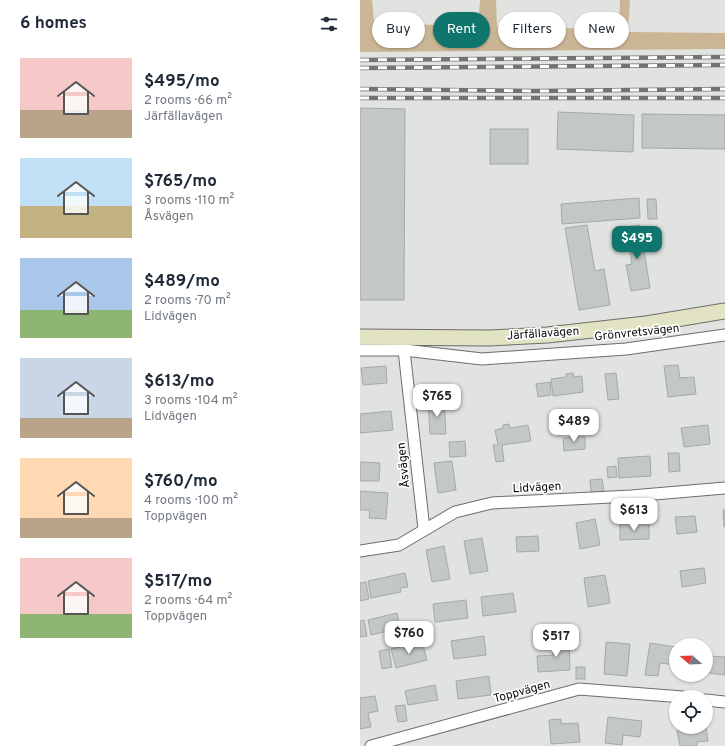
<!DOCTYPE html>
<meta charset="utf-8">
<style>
body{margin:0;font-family:Overpass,sans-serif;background:#f6f6f7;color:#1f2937;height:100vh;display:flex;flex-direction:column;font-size:15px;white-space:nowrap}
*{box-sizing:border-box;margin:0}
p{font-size:13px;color:#747a83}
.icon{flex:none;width:22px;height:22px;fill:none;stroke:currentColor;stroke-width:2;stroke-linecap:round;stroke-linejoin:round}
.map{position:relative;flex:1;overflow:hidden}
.sheet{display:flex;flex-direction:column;background:#fff;width:360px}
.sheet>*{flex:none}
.top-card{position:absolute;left:12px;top:12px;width:293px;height:36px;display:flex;gap:8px}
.needle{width:26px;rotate:289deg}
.buttons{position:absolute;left:309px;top:638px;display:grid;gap:8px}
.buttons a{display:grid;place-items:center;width:44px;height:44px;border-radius:50%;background:#fff;box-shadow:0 1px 3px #0004;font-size:20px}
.price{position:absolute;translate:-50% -34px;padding:0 9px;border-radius:8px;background:#fff;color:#222;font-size:13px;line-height:26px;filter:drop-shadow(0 1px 2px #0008)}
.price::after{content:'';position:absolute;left:50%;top:24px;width:12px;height:9px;margin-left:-6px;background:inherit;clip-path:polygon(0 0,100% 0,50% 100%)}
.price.current{background:#0f766e;color:#fff}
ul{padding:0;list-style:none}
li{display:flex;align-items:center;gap:12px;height:100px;padding:0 20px}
li span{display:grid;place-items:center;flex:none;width:112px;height:80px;border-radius:0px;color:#555}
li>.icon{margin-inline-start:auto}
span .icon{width:48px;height:48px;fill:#fffc;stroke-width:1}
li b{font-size:17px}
h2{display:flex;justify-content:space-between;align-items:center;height:48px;padding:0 20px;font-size:17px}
.chip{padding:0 14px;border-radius:18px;background:#fff;box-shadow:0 1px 3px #0004;font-size:14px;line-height:36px}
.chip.current{background:#0f766e;color:#fff}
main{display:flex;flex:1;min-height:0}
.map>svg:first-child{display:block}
.green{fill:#cab595}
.building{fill:#c3c7c6;stroke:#a5a9a8}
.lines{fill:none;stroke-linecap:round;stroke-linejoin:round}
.street-casing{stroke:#6c6e6c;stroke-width:13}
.secondary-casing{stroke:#6c6e6c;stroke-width:17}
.street{stroke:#fff;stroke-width:11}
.secondary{stroke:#e2e3c2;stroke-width:15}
.rail-casing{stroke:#727472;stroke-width:4.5}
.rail{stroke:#fff;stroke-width:3;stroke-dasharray:9;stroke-linecap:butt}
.labels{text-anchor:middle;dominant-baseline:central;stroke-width:3.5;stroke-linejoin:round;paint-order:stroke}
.street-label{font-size:12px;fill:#0b0c0b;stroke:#fff}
</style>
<main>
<section class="sheet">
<h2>6 homes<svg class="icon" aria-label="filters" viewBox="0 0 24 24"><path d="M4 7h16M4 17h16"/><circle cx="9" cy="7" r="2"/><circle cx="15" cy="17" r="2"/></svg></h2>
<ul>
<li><span style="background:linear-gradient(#f6c9c9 65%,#b9a48a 0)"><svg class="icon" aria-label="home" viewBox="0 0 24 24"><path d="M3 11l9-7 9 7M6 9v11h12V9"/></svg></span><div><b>$495/mo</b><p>2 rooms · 66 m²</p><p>Järfällavägen</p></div></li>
<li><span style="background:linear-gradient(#bfe0f5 60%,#c2b280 0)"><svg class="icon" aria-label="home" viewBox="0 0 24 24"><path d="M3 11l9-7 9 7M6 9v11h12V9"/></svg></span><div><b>$765/mo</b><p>3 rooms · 110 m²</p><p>Åsvägen</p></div></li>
<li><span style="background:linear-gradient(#a9c7e8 65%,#8fb573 0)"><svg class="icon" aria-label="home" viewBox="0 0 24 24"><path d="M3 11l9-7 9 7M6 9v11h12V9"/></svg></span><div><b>$489/mo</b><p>2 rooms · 70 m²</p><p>Lidvägen</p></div></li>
<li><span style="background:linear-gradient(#c9d6e8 75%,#b9a48a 0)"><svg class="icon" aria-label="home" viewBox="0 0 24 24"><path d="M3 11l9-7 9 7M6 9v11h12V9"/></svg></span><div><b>$613/mo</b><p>3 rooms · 104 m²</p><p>Lidvägen</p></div></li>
<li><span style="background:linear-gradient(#ffd9b3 75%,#b9a48a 0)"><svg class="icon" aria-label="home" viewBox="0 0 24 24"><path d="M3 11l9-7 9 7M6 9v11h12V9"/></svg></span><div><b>$760/mo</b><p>4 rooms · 100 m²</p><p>Toppvägen</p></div></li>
<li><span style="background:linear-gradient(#f6c9c9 70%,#8fb573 0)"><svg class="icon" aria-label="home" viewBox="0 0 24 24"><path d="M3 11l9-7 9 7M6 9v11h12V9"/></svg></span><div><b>$517/mo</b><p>2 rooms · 64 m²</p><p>Toppvägen</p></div></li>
</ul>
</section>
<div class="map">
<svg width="365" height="746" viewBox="0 0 365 746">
<rect width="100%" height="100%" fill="#e0e3e0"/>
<polygon class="green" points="0,0 12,0 14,22 118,27 120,0 136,0 137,27 259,29 260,0 270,0 268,32 365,33 365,49 0,52"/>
<g class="building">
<polygon points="0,108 45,109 44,300 0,300"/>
<polygon points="198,112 274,115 273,152 197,149"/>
<polygon points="282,114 365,115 365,149 282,148"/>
<rect x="130" y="129" width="38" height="35"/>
<polygon points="279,198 280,218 202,224 201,204"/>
<polygon points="287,199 296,199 297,219 288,219"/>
<polygon points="227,225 235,271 244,269 250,305 219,310 205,228"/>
<polygon points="280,225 290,288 271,291 266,265 272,264 266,227"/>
<polygon points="318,365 320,378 334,377 336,394 308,397 304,366"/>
<polygon points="26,366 27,383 3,385 1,368"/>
<polygon points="213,373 214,377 222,376 223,392 193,396 191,379 206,377 206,374"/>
<polygon points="256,373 259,399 248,400 245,374"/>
<polygon points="190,382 191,395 178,397 176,384"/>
<polygon points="84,401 86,434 70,434 68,402"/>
<polygon points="31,411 33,430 0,433 0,414"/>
<polygon points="149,424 150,428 168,425 171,441 142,445 144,461 136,462 133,445 138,445 135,430 143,428 143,425"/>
<polygon points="348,425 350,444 324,447 321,428"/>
<polygon points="218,432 218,437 225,437 225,449 204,451 203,438 210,438 210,433"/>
<polygon points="105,441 106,456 90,457 89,442"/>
<polygon points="308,453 319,453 320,471 309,472"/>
<polygon points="290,456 291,476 259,478 258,458"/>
<polygon points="92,461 96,490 78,493 74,463"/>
<polygon points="0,462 20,463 19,481 0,481"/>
<polygon points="256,466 257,477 248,478 247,467"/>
<polygon points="242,479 244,491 231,492 230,480"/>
<polygon points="0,491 28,493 26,519 9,518 10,510 0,510"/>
<polygon points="363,510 365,510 365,527 364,527"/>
<polygon points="335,516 337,532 317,534 315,517"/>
<polygon points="235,519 240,545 220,549 216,523"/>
<polygon points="289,523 289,539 260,540 260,524"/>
<polygon points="178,536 179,551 157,552 156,537"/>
<polygon points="122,538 128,571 110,574 104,541"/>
<polygon points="84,546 90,579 72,582 66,550"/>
<polygon points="344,568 346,583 322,587 320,571"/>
<polygon points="45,573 48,587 40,588 41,592 11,598 8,581"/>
<polygon points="245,575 250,603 228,607 224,578"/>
<polygon points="6,582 9,599 0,601 0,583"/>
<polygon points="153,593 156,612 123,616 121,597"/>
<polygon points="106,600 108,618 75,622 73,604"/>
<polygon points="37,613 40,628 11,635 8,620"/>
<polygon points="4,620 7,636 0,637 0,621"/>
<polygon points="124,636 126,655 94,659 91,641"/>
<polygon points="209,640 210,670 178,672 177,656 193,655 193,641"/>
<polygon points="62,642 67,660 36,668 31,649"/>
<polygon points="246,642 270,644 267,676 244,674"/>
<polygon points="290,643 316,647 316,665 300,663 298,676 285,675"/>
<polygon points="29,649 32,667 22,669 19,651"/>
<polygon points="351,656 365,657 365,675 349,673"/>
<rect x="216" y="667" width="9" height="12"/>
<polygon points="129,676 131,695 98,699 96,681"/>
<polygon points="75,685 78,700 48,705 45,691"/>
<polygon points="15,696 18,711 8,713 11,727 0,729 0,698"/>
<polygon points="45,705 47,721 38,722 35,706"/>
<polygon points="248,717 282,721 280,737 263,735 262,745 245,743"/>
<polygon points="201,719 201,724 218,723 220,742 191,744 189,720"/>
<polygon points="346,727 348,741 337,742 337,746 320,746 317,731"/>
</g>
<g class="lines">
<g class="street-casing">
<g id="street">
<polyline points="0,350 44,350 122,359 266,349 365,335"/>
<polyline points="44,350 64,529"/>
<polyline points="0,551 39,545 95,512 132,503 271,496 365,488"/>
<polyline points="346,700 365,702"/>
<polyline points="11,746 219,689 323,697"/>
</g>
</g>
<g class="secondary-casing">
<polyline id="secondary" points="0,337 129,338 187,335 286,324 365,311"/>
</g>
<use href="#street" class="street"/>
<use href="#secondary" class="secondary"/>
<g class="rail-casing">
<g id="rail">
<polyline points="0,60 365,57"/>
<polyline points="0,68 365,65"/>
<polyline points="0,89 178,91 365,89"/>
<polyline points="0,98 365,98"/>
</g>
</g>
<use href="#rail" class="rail"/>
</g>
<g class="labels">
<g class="street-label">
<text transform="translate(277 333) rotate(-6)">Grönvretsvägen</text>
<text transform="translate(183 334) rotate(-4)">Järfällavägen</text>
<text transform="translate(44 465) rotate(-96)">Åsvägen</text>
<text transform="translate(177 488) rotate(-3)">Lidvägen</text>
<text transform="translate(162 692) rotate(-15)">Toppvägen</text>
</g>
</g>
</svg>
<div class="buttons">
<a><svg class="needle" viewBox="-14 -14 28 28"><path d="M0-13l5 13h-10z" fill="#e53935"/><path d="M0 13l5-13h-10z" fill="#747a83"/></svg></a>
<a><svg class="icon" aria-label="locate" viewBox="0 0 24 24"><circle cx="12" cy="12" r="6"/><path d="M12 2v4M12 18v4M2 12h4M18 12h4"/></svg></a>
</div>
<b class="price current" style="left:277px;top:260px">$495</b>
<b class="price" style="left:77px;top:418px">$765</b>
<b class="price" style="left:214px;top:443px">$489</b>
<b class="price" style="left:274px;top:532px">$613</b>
<b class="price" style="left:49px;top:655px">$760</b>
<b class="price" style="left:196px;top:658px">$517</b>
<div class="top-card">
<a class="chip">Buy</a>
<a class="chip current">Rent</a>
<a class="chip">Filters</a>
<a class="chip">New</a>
</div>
</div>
</main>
